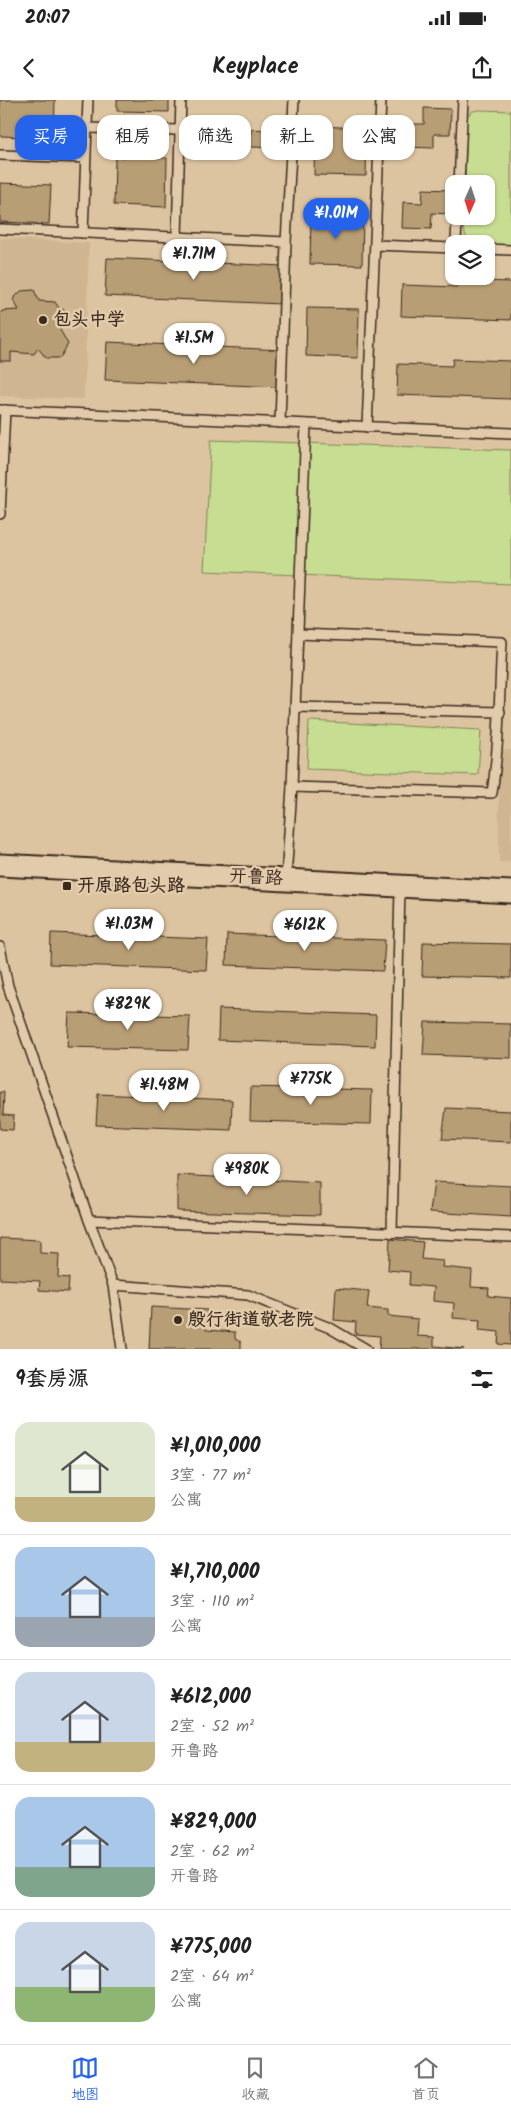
<!DOCTYPE html>
<html lang="zh">
<meta charset="utf-8">
<style>
body{margin:0;font-family:Kalam,"LXGW WenKai TC",sans-serif;background:#f2f2f2;color:#222;height:100vh;display:flex;flex-direction:column;font-size:19px;white-space:nowrap}
*{box-sizing:border-box;margin:0}
p{font-size:16px;color:#767676}
.icon{flex:none;width:28px;height:28px;fill:none;stroke:currentColor;stroke-width:2;stroke-linecap:round;stroke-linejoin:round}
.map{position:relative;height:1249px;overflow:hidden}
.drawer{display:flex;flex-direction:column;background:#fff;flex:1}
.drawer>*{flex:none}
.banner{position:absolute;left:15px;top:15px;width:481px;height:45px;display:flex;gap:10px}
.needle{width:32px;rotate:183deg}
.fabs{position:absolute;left:445px;top:75px;display:grid;gap:10px}
.fabs a{display:grid;place-items:center;width:50px;height:50px;border-radius:10px;background:#fff;box-shadow:0 1px 4px #0004;font-size:25px}
.price{position:absolute;translate:-50% -42px;padding:0 11px;border-radius:18px;background:#fff;color:#222;font-size:16px;line-height:32px;filter:drop-shadow(0 1px 2px #0008)}
.price::after{content:'';position:absolute;left:50%;top:30px;width:15px;height:11px;margin-left:-8px;background:inherit;clip-path:polygon(0 0,100% 0,50% 100%)}
.price.on{background:#2563eb;color:#fff}
ul{padding:0;list-style:none}
li{display:flex;align-items:center;gap:15px;height:125px;padding:0 15px}
li+li{border-top:1px solid #e0e0e0}
li span{display:grid;place-items:center;flex:none;width:140px;height:100px;border-radius:15px;color:#555}
li>.icon{margin-inline-start:auto}
span .icon{width:60px;height:60px;fill:#fffc;stroke-width:1}
li b{font-size:21px}
h2{display:flex;justify-content:space-between;align-items:center;height:60px;padding:0 15px;font-size:21px}
.chip{padding:0 18px;border-radius:15px;background:#fff;box-shadow:0 1px 4px #0004;font-size:18px;line-height:45px}
.chip.on{background:#2563eb;color:#fff}
.status{display:flex;justify-content:space-between;align-items:center;height:35px;padding:0 25px;background:#fff;direction:ltr}
.status svg{height:14px;fill:currentColor}
header{display:flex;justify-content:space-between;align-items:center;height:65px;padding:0 15px;background:#fff;font-size:22px;font-weight:700}
.tabs{display:flex;justify-content:space-around;align-items:center;height:70px;border-top:1px solid #e0e0e0;background:#fff;font-size:14px;color:#767676}
.tabs a{display:grid;justify-items:center;gap:2px}
.tabs .on{color:#2563eb}
.map>svg:first-child{display:block}
.built{fill:#cfb691}
.green{fill:#c6dd92;stroke:#808458}
.building{fill:#b89e75;stroke:#3b2a1e}
.lines{fill:none;stroke-linecap:round;stroke-linejoin:round}
.service-casing{stroke:#3b2a1e;stroke-width:12}
.tertiary-casing{stroke:#3b2a1e;stroke-width:25}
.service{stroke:#e2cbab;stroke-width:9}
.tertiary{stroke:#e2cbab;stroke-width:21}
.poi-dot{fill:#3b2a1e;stroke:#e2cbab;stroke-width:2}
.labels{text-anchor:middle;dominant-baseline:central;stroke-width:5;stroke-linejoin:round;paint-order:stroke}
.poi-label{font-size:18px;font-weight:bold;fill:#3b2a1e;stroke:#e2cbab;text-anchor:start}
.street-label{font-size:18px;fill:#3b2a1e;stroke:#e2cbab}
</style>
<div class="status"><b>20:07</b><svg viewBox="0 0 49 12"><path d="M0 12V9h3v3zM5 12V6h3v6zM10 12V3h3v9zM15 12V0h3v12zM26 1h20v11H26zM47 4h2v5h-2z"/></svg></div>
<header><svg class="icon" aria-label="back" viewBox="0 0 24 24"><path d="M15 5l-7 7 7 7"/></svg>Keyplace<svg class="icon" aria-label="share" viewBox="0 0 24 24"><path d="M12 15V3M7 8l5-5 5 5M5 13v7h14v-7"/></svg></header>
<div class="map">
<svg width="511" height="1249" viewBox="0 0 511 1249">
<rect width="100%" height="100%" fill="#ddc4a0"/>
<filter id="ink" filterUnits="userSpaceOnUse"><feTurbulence type="fractalNoise" baseFrequency=".02" numOctaves="2"/><feDisplacementMap in="SourceGraphic" scale="10" xChannelSelector="R" yChannelSelector="G"/><feConvolveMatrix kernelMatrix="1 2 1 2 8 2 1 2 1" color-interpolation-filters="sRGB"/></filter>
<g filter="url(#ink)">
<g class="built">
<polygon points="0,138 89,143 84,299 0,296"/>
<rect x="499" y="650" width="12" height="112"/>
</g>
<g class="green">
<polygon points="479,10 511,11 511,145 475,144 467,139 463,128 464,116 486,116 486,84 465,84 467,16 473,11"/>
<polygon points="211,340 511,350 511,484 204,471"/>
<polygon points="309,621 481,630 478,675 307,669"/>
</g>
<g class="building">
<polygon points="0,0 55,0 54,38 0,36"/>
<polygon points="117,0 169,0 169,12 117,11"/>
<polygon points="424,8 451,9 450,34 434,34 434,48 403,47 404,24 424,24"/>
<polygon points="315,26 367,28 366,76 314,75"/>
<polygon points="251,29 285,31 285,43 279,48 251,47"/>
<polygon points="115,57 167,58 166,107 114,105"/>
<polygon points="0,83 51,85 49,124 0,122"/>
<polygon points="423,89 450,90 449,114 432,113 431,129 402,128 403,102 422,103"/>
<polygon points="311,116 363,117 362,165 310,164"/>
<polygon points="107,158 283,166 281,204 105,196"/>
<polygon points="457,180 511,182 511,220 401,216 402,185 457,187"/>
<polygon points="34,190 39,201 55,202 61,211 63,209 67,213 60,220 60,230 68,244 60,258 46,258 38,248 34,254 11,252 11,261 0,261 0,214 2,211 19,210 13,199 21,191"/>
<polygon points="307,208 359,209 358,258 306,256"/>
<polygon points="107,242 283,250 281,287 105,280"/>
<polygon points="453,259 511,261 511,299 397,295 398,264 452,266"/>
<polygon points="51,833 208,839 206,870 50,864"/>
<polygon points="227,834 385,840 383,871 226,865"/>
<polygon points="423,842 511,844 511,878 422,876"/>
<polygon points="219,909 376,915 375,946 218,940"/>
<polygon points="69,913 190,916 188,950 67,947"/>
<polygon points="425,922 511,924 511,958 423,955"/>
<polygon points="251,987 372,990 371,1024 250,1021"/>
<polygon points="0,992 4,992 3,1015 14,1016 13,1030 0,1029"/>
<polygon points="98,994 232,1000 231,1030 96,1025"/>
<polygon points="446,1008 511,1011 511,1042 442,1039"/>
<polygon points="177,1075 320,1083 320,1115 177,1111"/>
<polygon points="434,1082 511,1086 511,1117 430,1112"/>
<polygon points="0,1138 40,1140 40,1153 59,1154 58,1177 69,1178 68,1192 39,1190 40,1181 0,1179"/>
<polygon points="390,1139 423,1142 421,1159 443,1161 442,1167 472,1170 471,1187 489,1188 488,1196 511,1198 511,1245 498,1244 499,1232 479,1230 480,1220 453,1218 454,1203 433,1201 434,1187 409,1185 410,1172 388,1170"/>
<polygon points="336,1188 369,1191 367,1208 388,1210 388,1216 418,1219 417,1236 434,1237 434,1246 464,1249 379,1249 380,1236 355,1234 356,1222 334,1220"/>
<polygon points="151,1207 207,1210 206,1230 235,1232 235,1239 241,1242 241,1249 149,1249"/>
</g>
<g class="lines">
<g class="service-casing">
<g id="service">
<polyline points="86,28 180,30"/>
<polyline points="0,55 85,58"/>
<polyline points="459,84 463,0"/>
<polyline points="0,129 286,142"/>
<polyline points="83,133 88,0"/>
<polyline points="177,137 181,0"/>
<polyline points="456,144 457,116"/>
<polyline points="375,145 454,148"/>
<polyline points="486,149 511,150"/>
<polyline points="0,310 511,333"/>
<polyline points="280,323 286,142 294,0"/>
<polyline points="367,327 381,0"/>
<polyline points="0,414 5,310"/>
<polyline points="295,607 500,612"/>
<path d="M292,687L492,693C500,641 499,593 502,542L298,534"/>
<polyline points="286,779 292,687 306,324"/>
<polyline points="0,847 8,886 89,1120 113,1185 122,1249"/>
<polyline points="89,1120 511,1137"/>
<polyline points="392,1133 400,788"/>
<polyline points="113,1185 248,1195 330,1228 366,1249"/>
</g>
</g>
<g class="tertiary-casing">
<polyline id="tertiary" points="0,765 511,792"/>
</g>
<use href="#service" class="service"/>
<use href="#tertiary" class="tertiary"/>
</g>
</g>
<g class="poi-dot">
<circle cx="43" cy="220" r="5"/>
<rect x="62" y="781" width="10" height="10" rx="2.5"/>
<circle cx="178" cy="1220" r="5"/>
</g>
<g class="labels">
<g class="poi-label">
<text x="53" y="220">包头中学</text>
<text x="77" y="786">开原路包头路</text>
<text x="188" y="1220">殷行街道敬老院</text>
</g>
<g class="street-label">
<text transform="translate(256 778) rotate(3)">开鲁路</text>
</g>
</g>
</svg>
<div class="fabs">
<a><svg class="needle" viewBox="-14 -14 28 28"><path d="M0-13l5 13h-10z" fill="#e53935"/><path d="M0 13l5-13h-10z" fill="#767676"/></svg></a>
<a><svg class="icon" aria-label="layers" viewBox="0 0 24 24"><path d="M12 4l9 5-9 5-9-5zM3 14l9 5 9-5"/></svg></a>
</div>
<b class="price on" style="left:336px;top:140px">¥1.01M</b>
<b class="price" style="left:194px;top:181px">¥1.71M</b>
<b class="price" style="left:194px;top:265px">¥1.5M</b>
<b class="price" style="left:129px;top:851px">¥1.03M</b>
<b class="price" style="left:305px;top:852px">¥612K</b>
<b class="price" style="left:128px;top:931px">¥829K</b>
<b class="price" style="left:311px;top:1006px">¥775K</b>
<b class="price" style="left:164px;top:1012px">¥1.48M</b>
<b class="price" style="left:247px;top:1096px">¥980K</b>
<div class="banner">
<a class="chip on">买房</a>
<a class="chip">租房</a>
<a class="chip">筛选</a>
<a class="chip">新上</a>
<a class="chip">公寓</a>
</div>
</div>
<section class="drawer">
<h2>9套房源<svg class="icon" aria-label="filters" viewBox="0 0 24 24"><path d="M4 7h16M4 17h16"/><circle cx="9" cy="7" r="2"/><circle cx="15" cy="17" r="2"/></svg></h2>
<ul>
<li><span style="background:linear-gradient(#dfe7d0 75%,#c2b280 0)"><svg class="icon" aria-label="home" viewBox="0 0 24 24"><path d="M3 11l9-7 9 7M6 9v11h12V9"/></svg></span><div><b>¥1,010,000</b><p>3室 · 77 m²</p><p>公寓</p></div></li>
<li><span style="background:linear-gradient(#a9c7e8 70%,#9aa5b1 0)"><svg class="icon" aria-label="home" viewBox="0 0 24 24"><path d="M3 11l9-7 9 7M6 9v11h12V9"/></svg></span><div><b>¥1,710,000</b><p>3室 · 110 m²</p><p>公寓</p></div></li>
<li><span style="background:linear-gradient(#c9d6e8 70%,#c2b280 0)"><svg class="icon" aria-label="home" viewBox="0 0 24 24"><path d="M3 11l9-7 9 7M6 9v11h12V9"/></svg></span><div><b>¥612,000</b><p>2室 · 52 m²</p><p>开鲁路</p></div></li>
<li><span style="background:linear-gradient(#a9c7e8 70%,#7fa58c 0)"><svg class="icon" aria-label="home" viewBox="0 0 24 24"><path d="M3 11l9-7 9 7M6 9v11h12V9"/></svg></span><div><b>¥829,000</b><p>2室 · 62 m²</p><p>开鲁路</p></div></li>
<li><span style="background:linear-gradient(#c9d6e8 65%,#8fb573 0)"><svg class="icon" aria-label="home" viewBox="0 0 24 24"><path d="M3 11l9-7 9 7M6 9v11h12V9"/></svg></span><div><b>¥775,000</b><p>2室 · 64 m²</p><p>公寓</p></div></li>
</ul>
</section>
<nav class="tabs">
<a class="on"><svg class="icon" aria-label="map" viewBox="0 0 24 24"><path d="M3 6l6-2 6 2 6-2v14l-6 2-6-2-6 2zM9 4v14M15 6v14"/></svg>地图</a>
<a><svg class="icon" aria-label="saved" viewBox="0 0 24 24"><path d="M7 4h10v16l-5-4-5 4z"/></svg>收藏</a>
<a><svg class="icon" aria-label="home" viewBox="0 0 24 24"><path d="M3 11l9-7 9 7M6 9v11h12V9"/></svg>首页</a>
</nav>
